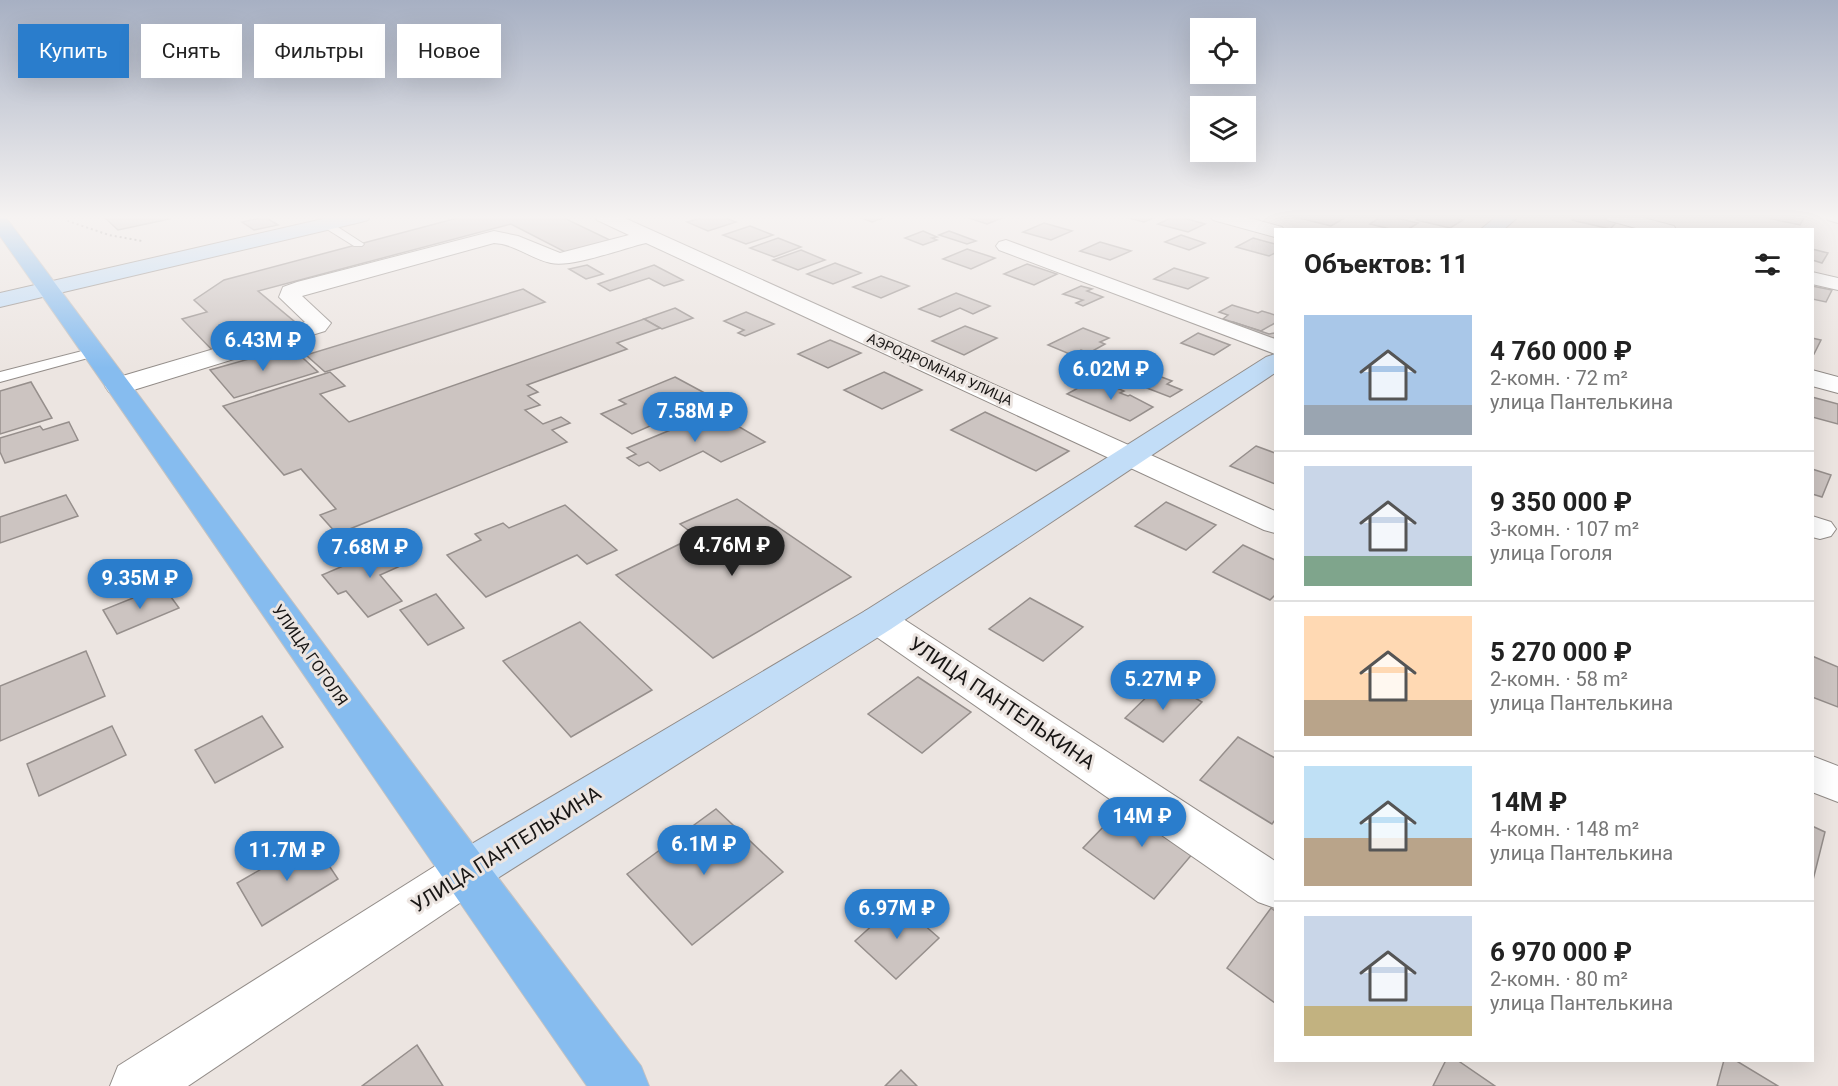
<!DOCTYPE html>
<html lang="ru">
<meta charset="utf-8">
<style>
body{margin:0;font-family:Roboto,sans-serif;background:#f6f6f6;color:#222;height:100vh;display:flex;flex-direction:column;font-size:22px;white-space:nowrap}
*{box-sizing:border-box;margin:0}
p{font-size:20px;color:#767676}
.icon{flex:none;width:33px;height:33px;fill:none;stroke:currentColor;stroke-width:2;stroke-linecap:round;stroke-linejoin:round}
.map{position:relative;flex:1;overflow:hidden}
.side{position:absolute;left:1274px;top:228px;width:540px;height:834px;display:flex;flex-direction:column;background:#fff;border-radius:0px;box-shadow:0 6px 24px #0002}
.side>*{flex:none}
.hud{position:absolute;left:18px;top:24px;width:570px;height:54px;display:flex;gap:12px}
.tools{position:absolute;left:1190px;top:18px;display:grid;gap:12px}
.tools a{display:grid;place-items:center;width:66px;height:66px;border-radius:0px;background:#fff;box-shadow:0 6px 24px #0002;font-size:30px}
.price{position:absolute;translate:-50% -51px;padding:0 14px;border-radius:21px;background:#2a7dcc;color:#fff;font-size:20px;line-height:39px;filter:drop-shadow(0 2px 3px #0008)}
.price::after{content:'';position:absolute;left:50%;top:36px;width:18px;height:14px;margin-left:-9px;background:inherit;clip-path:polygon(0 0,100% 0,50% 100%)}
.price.selected{background:#222;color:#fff}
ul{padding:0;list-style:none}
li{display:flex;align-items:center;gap:18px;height:150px;padding:0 30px}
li+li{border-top:2px solid #e0e0e0}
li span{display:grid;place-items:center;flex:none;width:168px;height:120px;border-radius:0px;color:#555}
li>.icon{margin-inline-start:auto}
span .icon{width:72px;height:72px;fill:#fffc;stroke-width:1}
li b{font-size:26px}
h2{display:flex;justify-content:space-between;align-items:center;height:72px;padding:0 30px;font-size:26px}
.pill{padding:0 21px;border-radius:0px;background:#fff;box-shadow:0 6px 24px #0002;font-size:21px;line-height:54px}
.pill.selected{background:#2a7dcc;color:#fff}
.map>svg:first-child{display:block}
.building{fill:#ccc4c1;stroke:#968f8c;stroke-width:1.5}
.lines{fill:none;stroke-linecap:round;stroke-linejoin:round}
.service-casing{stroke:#928c88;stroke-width:2}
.minor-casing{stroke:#928c88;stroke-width:2}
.secondary-casing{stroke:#928c88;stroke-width:2}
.primary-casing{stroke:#c3c2c2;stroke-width:2}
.path{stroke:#95908d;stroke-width:2;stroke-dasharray:2 3;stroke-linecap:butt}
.service{fill:#fff;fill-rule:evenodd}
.minor{fill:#fff;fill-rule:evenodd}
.secondary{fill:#c2ddf7;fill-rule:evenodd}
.primary{fill:#86bcef;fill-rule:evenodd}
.labels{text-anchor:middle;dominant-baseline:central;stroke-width:6;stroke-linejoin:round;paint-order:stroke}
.far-street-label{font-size:14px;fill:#181615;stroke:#ece5e1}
.street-label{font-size:16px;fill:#181615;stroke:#ece5e1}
.near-street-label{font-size:20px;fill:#181615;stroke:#ece5e1}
</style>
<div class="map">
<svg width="1838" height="1086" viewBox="0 0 1838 1086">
<rect width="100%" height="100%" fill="#ece5e1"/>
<g class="building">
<polygon points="103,216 165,216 169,219 118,230"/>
<polygon points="465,216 560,216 610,240 567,253 511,224 258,291 301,327 214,352 182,319 207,312 194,300 224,280"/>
<polygon points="708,216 720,216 736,222 708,231 687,222"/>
<polygon points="856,216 888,216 872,222"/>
<polygon points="963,216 1007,216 987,224"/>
<polygon points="1122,216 1157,216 1144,222"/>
<polygon points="1175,216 1177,216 1205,224 1188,232 1158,224"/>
<polygon points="1302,216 1341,216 1346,217 1331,226 1299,218"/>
<polygon points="1382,216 1388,216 1418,223 1407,230 1394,230 1370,224"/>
<polygon points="1422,216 1447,216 1463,220 1450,228 1416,220"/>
<polygon points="1577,216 1601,216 1619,220 1610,229 1572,220"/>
<polygon points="1759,216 1805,216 1800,225"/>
<polygon points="265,217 278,225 254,230 242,222"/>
<polygon points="1044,223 1072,231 1051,240 1023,232"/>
<polygon points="750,226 773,235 746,244 723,235"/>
<polygon points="923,231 937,237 932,238 937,240 923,245 905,238"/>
<polygon points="949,231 976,241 967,244 939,235"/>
<polygon points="1181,235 1205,243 1189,250 1165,242"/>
<polygon points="778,238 801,247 774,257 750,248"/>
<polygon points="1253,238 1275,244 1275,253 1269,256 1236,247"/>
<polygon points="1100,242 1131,251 1110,260 1080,251"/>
<polygon points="967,249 995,258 971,269 943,259"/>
<polygon points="1812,249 1828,253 1822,263 1812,260"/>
<polygon points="801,250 825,260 798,270 773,260"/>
<polygon points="835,263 861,273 833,284 807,274"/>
<polygon points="1027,264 1057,274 1034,285 1004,274"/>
<polygon points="587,265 603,274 586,279 569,269"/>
<polygon points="654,265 683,280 664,286 649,278 610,291 598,284"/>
<polygon points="1174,268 1208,278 1188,289 1154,279"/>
<polygon points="881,276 909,286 881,298 853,287"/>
<polygon points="1081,286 1092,289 1087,291 1103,297 1083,306 1076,303 1083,300 1063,294"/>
<polygon points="1812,286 1832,290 1826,302 1812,299"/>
<polygon points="523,289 545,302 325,372 306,355"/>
<polygon points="956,293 990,306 973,314 960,308 940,317 919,309"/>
<polygon points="1232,305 1258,313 1262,311 1275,315 1275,323 1261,331 1223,319 1228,315 1219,312"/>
<polygon points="675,308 693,318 662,329 644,319"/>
<polygon points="746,312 774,324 745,336 738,333 744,330 724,321"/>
<polygon points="644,319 660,328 617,343 627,349 527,385 538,392 528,396 540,405 525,410 543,424 561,417 570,423 552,430 567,442 337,534 320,515 336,509 301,469 284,475 223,406 330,372 345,386 320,394 349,422"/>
<polygon points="1233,322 1269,334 1275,333 1275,337 1266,342 1223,327"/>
<polygon points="965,326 997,338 964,355 932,341"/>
<polygon points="1083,328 1109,338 1100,342 1105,344 1089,353 1081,350 1072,355 1048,345"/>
<polygon points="1198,333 1230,345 1214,355 1181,343"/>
<polygon points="1812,338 1821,340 1814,354 1812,353"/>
<polygon points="830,340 861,353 828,368 798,354"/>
<polygon points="291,347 318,372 234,398 210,370"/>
<polygon points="884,372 922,390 882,409 844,390"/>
<polygon points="1151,373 1172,381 1167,384 1182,390 1170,397 1134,383"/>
<polygon points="675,377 714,398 632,434 601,414 626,404 619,400"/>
<polygon points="1091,381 1113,390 1117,388 1124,391 1120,393 1128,396 1130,395 1153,407 1130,421 1067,394"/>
<polygon points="31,382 52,418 0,434 0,391"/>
<polygon points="1812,397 1838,404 1838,424 1812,417"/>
<polygon points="714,412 765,442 721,462 703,451 660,471 648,462 639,466 627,458 636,454 627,448"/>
<polygon points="985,412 1069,451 1036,471 951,430"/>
<polygon points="69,422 78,440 5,463 0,452 0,438 40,426 43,430"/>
<polygon points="1256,446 1275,453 1275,484 1230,466"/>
<polygon points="1812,469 1831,475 1822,497 1812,494"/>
<polygon points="66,495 78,516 0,543 0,517"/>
<polygon points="737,499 851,577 713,658 616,575 696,536 680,524"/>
<polygon points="1166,502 1216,525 1186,550 1135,526"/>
<polygon points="565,505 617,550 587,564 577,555 486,597 447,555 481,540 475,534 503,523 509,528"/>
<polygon points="399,542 416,559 380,575 402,601 368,617 346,591 338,594 322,575"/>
<polygon points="1243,545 1275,560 1275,595 1270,600 1213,572"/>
<polygon points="163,586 179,608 117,634 103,610"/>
<polygon points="436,594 464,628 428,645 400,610"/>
<polygon points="1030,598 1083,627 1043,661 989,629"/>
<polygon points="580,622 652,690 571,737 503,661"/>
<polygon points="86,651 105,696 0,741 0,686"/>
<polygon points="1812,656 1838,667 1838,707 1812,697"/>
<polygon points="918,677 971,712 922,753 868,714"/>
<polygon points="1164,680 1202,702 1163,742 1125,718"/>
<polygon points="262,716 283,747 215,783 195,750"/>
<polygon points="112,726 126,755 39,796 27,764"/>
<polygon points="1238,737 1275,758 1275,820 1272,824 1200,780"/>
<polygon points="1130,799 1200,845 1154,899 1083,848"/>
<polygon points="716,809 783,872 692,945 627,874"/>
<polygon points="1812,826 1825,832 1812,884"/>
<polygon points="312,840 338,879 262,926 237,883"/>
<polygon points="898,902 939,938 896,979 855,941"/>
<polygon points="1271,908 1275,911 1275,1003 1227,968"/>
<polygon points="417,1045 443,1086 362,1086"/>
<polygon points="1446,1060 1457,1060 1495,1086 1433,1086"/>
<polygon points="1724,1060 1735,1060 1778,1086 1717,1086"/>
<polygon points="901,1070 917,1086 885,1086"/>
</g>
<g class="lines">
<g class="service-casing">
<g id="service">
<polygon points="326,221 330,222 364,244 362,246 354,246 322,226 320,224"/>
<polygon points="94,348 99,349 101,352 99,355 0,382 0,372"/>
</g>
</g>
<g class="minor-casing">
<g id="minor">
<path d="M595,216H620L1275,511V533L1264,530L646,243C624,248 571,268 551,263C531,259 515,244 494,243L302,296L331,323L325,331L127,392L118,394L109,392L105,386L109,380L305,322L279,297L283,287L297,282L494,231L518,236L560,253L629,235L597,220Z"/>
<polygon points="1211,216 1242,216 1282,227 1284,230 1275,230 1275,237 1213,220"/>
<polygon points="1605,216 1636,216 1674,226 1676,230 1643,230 1607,220"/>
<polygon points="1826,216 1838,216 1838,223 1828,220"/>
<polygon points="1006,240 1275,339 1275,354 999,250 996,246 999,242"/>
<polygon points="1812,272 1838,278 1838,290 1812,284"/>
<polygon points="1812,370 1838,377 1838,393 1812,386"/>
<polygon points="1812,516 1831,522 1836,529 1831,536 1820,539 1812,537"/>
<polygon points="878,608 891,611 1275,861 1275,908 1258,902 865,629 860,620 865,611"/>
<polygon points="1812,756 1838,766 1838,802 1812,792"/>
<polygon points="465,852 482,858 489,873 482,888 188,1086 110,1086 118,1066 448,858"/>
</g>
</g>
<g class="secondary-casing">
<g id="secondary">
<polygon points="336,216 370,216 368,220 361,222 0,307 0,293"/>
<polygon points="1497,216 1519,216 1503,230 1480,230"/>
<polygon points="1275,354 1275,373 891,629 482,888 465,894 448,888 441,873 448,858 865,611 1266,357"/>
</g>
</g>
<g class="primary-casing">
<path id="primary" d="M0,217L7,219C219,501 426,786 641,1066L649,1086H587C390,804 199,517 0,236Z"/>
</g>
<polyline class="path" points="65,216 68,221 109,235 142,241"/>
<use href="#service" class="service"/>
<use href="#minor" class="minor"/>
<use href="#secondary" class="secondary"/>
<use href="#primary" class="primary"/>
</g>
<linearGradient id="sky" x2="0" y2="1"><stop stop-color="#a7b0c3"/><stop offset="0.59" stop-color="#f6f3f2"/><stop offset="1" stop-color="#f6f3f2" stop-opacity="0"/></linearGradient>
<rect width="1838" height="368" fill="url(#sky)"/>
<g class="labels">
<g class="far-street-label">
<text transform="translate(940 369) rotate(24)">АЭРОДРОМНАЯ УЛИЦА</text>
</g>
<g class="street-label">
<text transform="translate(310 655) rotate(55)">УЛИЦА ГОГОЛЯ</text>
</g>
<g class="near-street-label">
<text transform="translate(1002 703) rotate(34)">УЛИЦА ПАНТЕЛЬКИНА</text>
<text transform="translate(506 849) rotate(-32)">УЛИЦА ПАНТЕЛЬКИНА</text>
</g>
</g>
</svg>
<div class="tools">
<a><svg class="icon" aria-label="locate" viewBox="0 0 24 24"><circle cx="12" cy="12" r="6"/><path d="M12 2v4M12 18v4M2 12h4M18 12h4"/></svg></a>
<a><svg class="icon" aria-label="layers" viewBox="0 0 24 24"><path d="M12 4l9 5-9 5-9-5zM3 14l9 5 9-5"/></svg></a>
</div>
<b class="price" style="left:263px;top:372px">6.43M ₽</b>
<b class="price" style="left:1111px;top:401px">6.02M ₽</b>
<b class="price" style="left:695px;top:443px">7.58M ₽</b>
<b class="price selected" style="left:732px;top:577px">4.76M ₽</b>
<b class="price" style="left:370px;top:579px">7.68M ₽</b>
<b class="price" style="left:140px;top:610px">9.35M ₽</b>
<b class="price" style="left:1163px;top:711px">5.27M ₽</b>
<b class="price" style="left:1142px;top:848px">14M ₽</b>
<b class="price" style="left:704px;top:876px">6.1M ₽</b>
<b class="price" style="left:287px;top:882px">11.7M ₽</b>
<b class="price" style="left:897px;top:940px">6.97M ₽</b>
<div class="hud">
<a class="pill selected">Купить</a>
<a class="pill">Снять</a>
<a class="pill">Фильтры</a>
<a class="pill">Новое</a>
</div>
<section class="side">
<h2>Объектов: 11<svg class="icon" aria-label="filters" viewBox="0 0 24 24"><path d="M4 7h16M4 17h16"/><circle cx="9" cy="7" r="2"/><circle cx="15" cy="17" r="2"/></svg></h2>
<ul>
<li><span style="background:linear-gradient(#a9c7e8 75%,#9aa5b1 0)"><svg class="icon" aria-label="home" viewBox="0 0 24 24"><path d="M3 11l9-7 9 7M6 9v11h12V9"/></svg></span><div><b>4 760 000 ₽</b><p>2-комн. · 72 m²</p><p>улица Пантелькина</p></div></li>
<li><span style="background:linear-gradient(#c9d6e8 75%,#7fa58c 0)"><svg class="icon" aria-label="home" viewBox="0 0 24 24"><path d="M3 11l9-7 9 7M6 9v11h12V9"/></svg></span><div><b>9 350 000 ₽</b><p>3-комн. · 107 m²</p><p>улица Гоголя</p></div></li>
<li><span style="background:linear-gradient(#ffd9b3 70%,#b9a48a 0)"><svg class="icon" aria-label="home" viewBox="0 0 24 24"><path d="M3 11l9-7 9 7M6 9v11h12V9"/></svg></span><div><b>5 270 000 ₽</b><p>2-комн. · 58 m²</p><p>улица Пантелькина</p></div></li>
<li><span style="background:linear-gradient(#bfe0f5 60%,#b9a48a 0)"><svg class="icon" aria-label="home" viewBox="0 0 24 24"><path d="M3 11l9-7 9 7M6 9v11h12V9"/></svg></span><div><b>14M ₽</b><p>4-комн. · 148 m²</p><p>улица Пантелькина</p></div></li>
<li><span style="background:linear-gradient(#c9d6e8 75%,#c2b280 0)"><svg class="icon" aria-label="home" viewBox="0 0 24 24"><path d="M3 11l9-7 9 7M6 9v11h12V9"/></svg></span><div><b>6 970 000 ₽</b><p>2-комн. · 80 m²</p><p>улица Пантелькина</p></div></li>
</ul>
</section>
</div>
